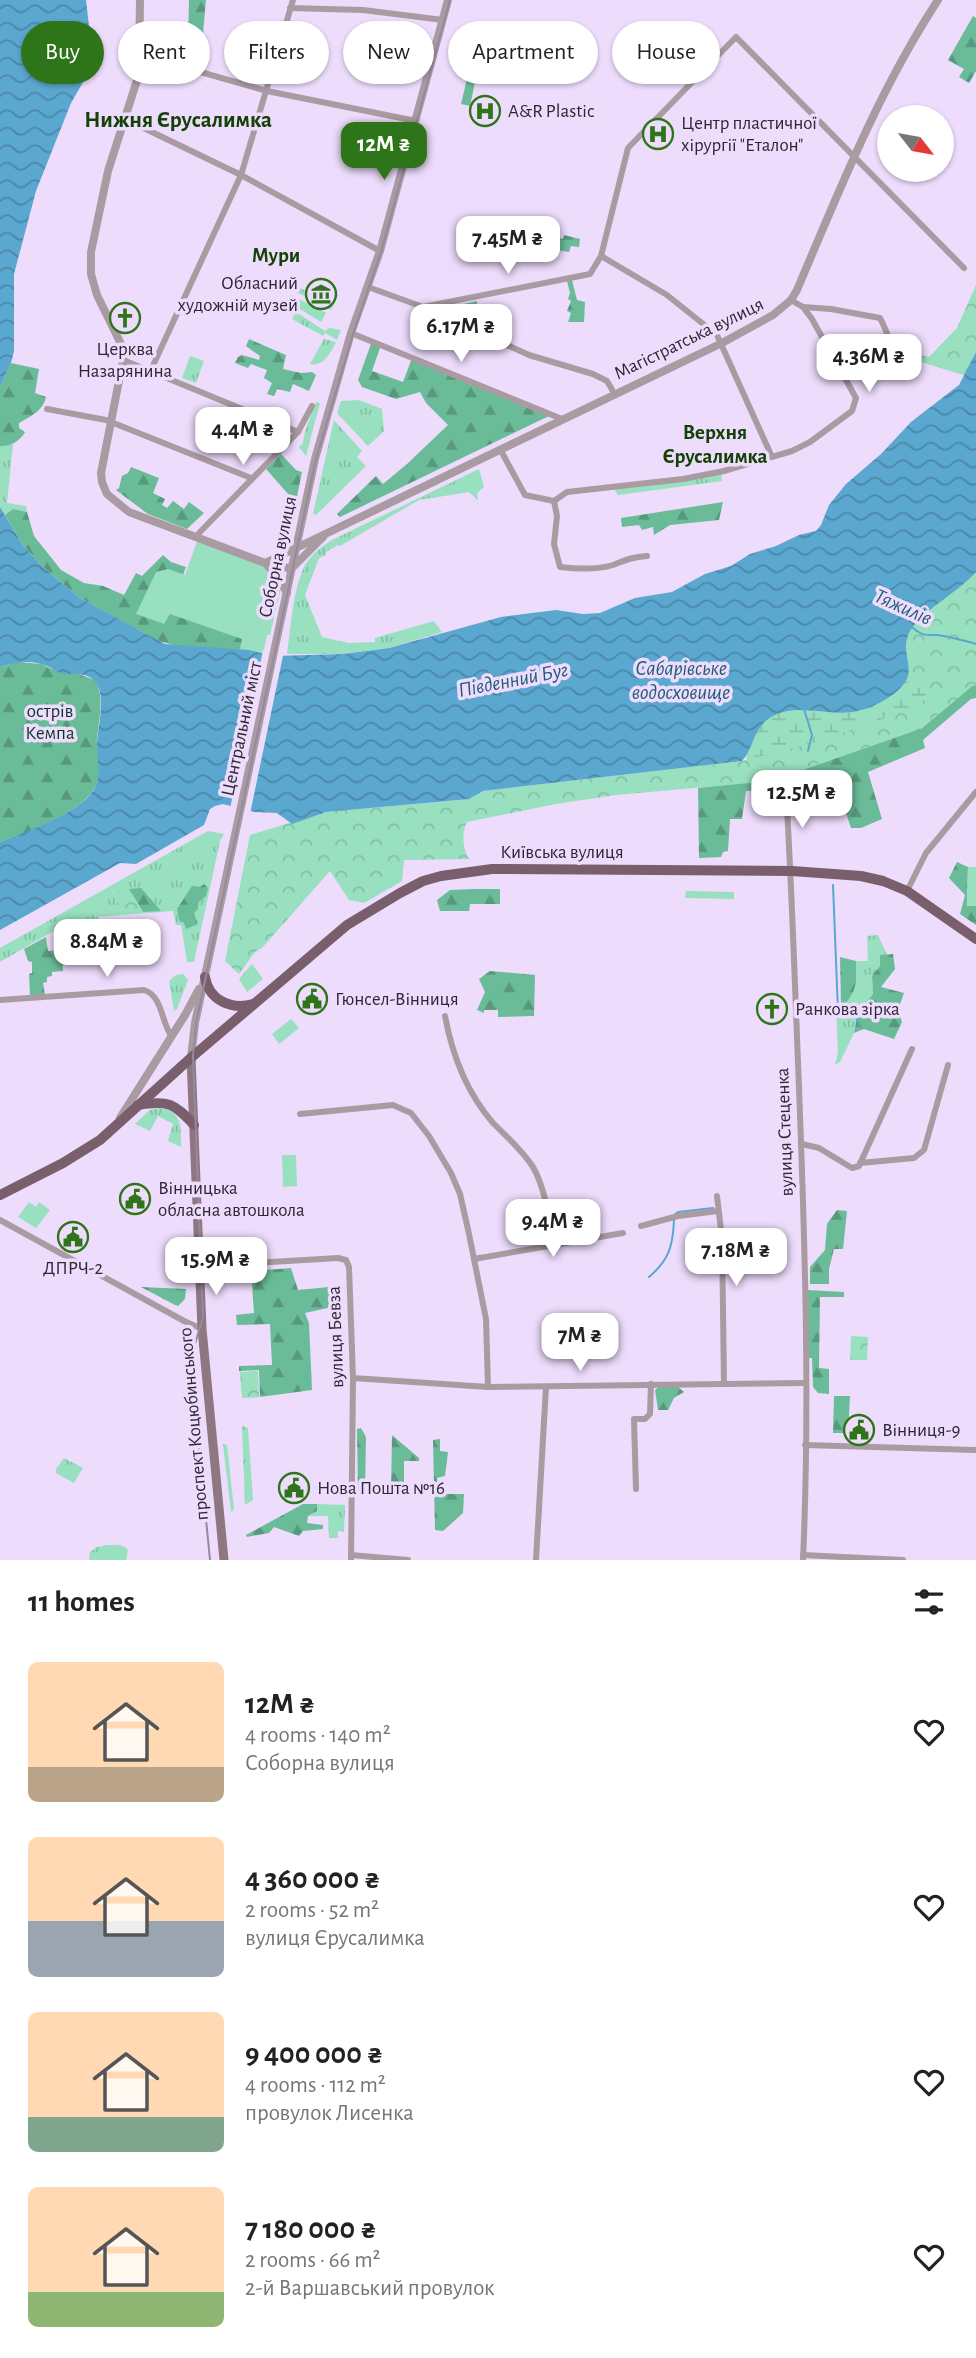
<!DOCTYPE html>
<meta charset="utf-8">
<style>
body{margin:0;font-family:"Alegreya Sans",sans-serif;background:#f6f6f6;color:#222;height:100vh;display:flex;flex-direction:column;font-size:26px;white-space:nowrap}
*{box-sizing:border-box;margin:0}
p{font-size:23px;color:#767676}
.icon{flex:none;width:38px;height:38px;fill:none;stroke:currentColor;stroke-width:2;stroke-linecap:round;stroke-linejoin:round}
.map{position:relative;height:1560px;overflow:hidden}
.details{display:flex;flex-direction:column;background:#fff;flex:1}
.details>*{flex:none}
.banner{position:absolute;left:21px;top:21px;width:934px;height:63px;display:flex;gap:14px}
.needle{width:46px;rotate:121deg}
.fabs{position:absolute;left:877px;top:105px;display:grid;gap:14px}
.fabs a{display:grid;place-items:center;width:77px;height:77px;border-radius:50%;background:#fff;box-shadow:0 2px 5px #0004;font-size:35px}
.price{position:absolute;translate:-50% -60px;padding:0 16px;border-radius:14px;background:#fff;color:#222;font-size:23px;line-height:46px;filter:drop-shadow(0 2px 4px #0008)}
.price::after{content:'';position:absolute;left:50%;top:42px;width:21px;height:16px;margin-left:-10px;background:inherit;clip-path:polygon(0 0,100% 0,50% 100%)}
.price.active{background:#2d7518;color:#fff}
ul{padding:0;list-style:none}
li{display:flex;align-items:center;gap:21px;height:175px;padding:0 28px}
li span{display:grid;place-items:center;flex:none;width:196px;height:140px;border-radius:10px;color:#555}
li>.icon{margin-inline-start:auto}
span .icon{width:84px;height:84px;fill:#fffc;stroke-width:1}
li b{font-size:30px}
h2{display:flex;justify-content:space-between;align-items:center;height:84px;padding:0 28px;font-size:30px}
.tag{padding:0 24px;border-radius:32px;background:#fff;box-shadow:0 2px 5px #0004;font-size:24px;line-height:63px}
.tag.active{background:#2d7518;color:#fff}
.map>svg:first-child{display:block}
.grass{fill:url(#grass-tufts)}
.forest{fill:url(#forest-firs)}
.wetland{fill:url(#wetland-marsh)}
.park{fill:url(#park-crowns)}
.pitch{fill:#98e0bf}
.water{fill:url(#water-waves)}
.pier{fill:#eddcfc}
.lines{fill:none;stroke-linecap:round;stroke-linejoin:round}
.stream{stroke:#5aa7cf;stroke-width:2}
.minor{stroke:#aa9ba2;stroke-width:6}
.tertiary{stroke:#aa9ba2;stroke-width:8}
.secondary{stroke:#8e7781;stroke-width:9}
.primary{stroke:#795e6b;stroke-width:10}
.tram{stroke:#9589a0;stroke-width:2}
.labels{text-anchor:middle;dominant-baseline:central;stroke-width:7;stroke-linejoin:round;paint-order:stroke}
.poi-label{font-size:19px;fill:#2d2733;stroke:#eddcfc;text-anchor:start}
.street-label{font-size:19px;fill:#2d2733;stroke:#eddcfc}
.park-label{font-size:19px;fill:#0e3425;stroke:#eddcfc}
.neighbourhood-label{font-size:21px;font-weight:bold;fill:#144206;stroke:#eddcfc}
.water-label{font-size:21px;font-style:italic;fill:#205b77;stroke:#eddcfc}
.quarter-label{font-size:23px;font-weight:bold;fill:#144206;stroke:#eddcfc}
</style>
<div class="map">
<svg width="976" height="1560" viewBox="0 0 976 1560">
<defs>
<pattern id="grass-tufts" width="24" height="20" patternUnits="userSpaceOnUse" patternTransform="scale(1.75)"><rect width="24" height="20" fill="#98e0bf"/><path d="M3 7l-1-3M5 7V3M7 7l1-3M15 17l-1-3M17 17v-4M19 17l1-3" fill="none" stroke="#83c0a5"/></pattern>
<pattern id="forest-firs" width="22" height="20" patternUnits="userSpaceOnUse" patternTransform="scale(1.75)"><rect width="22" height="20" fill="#6abc99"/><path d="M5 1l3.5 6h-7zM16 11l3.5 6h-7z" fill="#58997d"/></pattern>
<pattern id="wetland-marsh" width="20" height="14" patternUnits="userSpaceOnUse" patternTransform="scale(1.75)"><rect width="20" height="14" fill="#98e0bf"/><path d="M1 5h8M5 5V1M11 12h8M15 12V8" fill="none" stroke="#83c0a5"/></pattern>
<pattern id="park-crowns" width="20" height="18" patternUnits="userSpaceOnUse" patternTransform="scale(1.75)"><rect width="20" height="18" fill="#98e0bf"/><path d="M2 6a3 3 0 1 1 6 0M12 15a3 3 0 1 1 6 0" fill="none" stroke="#83c0a5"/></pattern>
<pattern id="water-waves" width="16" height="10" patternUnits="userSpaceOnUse" patternTransform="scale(1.75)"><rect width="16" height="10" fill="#5aa7cf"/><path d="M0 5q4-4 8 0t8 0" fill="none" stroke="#4b88a9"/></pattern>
</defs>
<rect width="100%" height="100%" fill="#eddcfc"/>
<g class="grass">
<polygon points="282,279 322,299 327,290 338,295 331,310 279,283"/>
<polygon points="291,295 326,313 321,322 287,301"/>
<polygon points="296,312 325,331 329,328 341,330 337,340 325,333 323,336 292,319"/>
<path d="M324,339L336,342C331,352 324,367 310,364Z"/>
<polygon points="190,356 204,361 196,383 182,378"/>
<polygon points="359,400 382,409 384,431 368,446 337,413 341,401"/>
<path d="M316,402L320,403L306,456L299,447L303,443C304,430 311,416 316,402Z"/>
<polygon points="334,420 362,451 357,457 366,466 316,515 313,514"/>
<polygon points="13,444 7,503 26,506 27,512 13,509 5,515 0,507 0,446"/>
<path d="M479,469L484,487L477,493L478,500L469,492L419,500L340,546L338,545L326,552V555L319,558L305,595L322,637L348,643L375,642V638L434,621L442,632L389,648L344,654H287C291,628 293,584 307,562C314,552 323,546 332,540Z"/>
<polygon points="721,473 722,481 618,495 614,489"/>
<polygon points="208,831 224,834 220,841 194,962 187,962 181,925 176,925 173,911 98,917 98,923 66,924 0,962 0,948"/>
<polygon points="686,891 734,892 734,899 685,898"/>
<polygon points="878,935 887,955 880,955 880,966 872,977 873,994 858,1013 854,1033 840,1062 835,1065 838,1052 836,1008 843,1005 857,975 856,961 868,961 867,936"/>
<polygon points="252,964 263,979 247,992 239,979"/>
<polygon points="183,974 188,980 177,1009 174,1011 169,981 176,975"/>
<path d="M161,1108C183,1112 181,1128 181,1147L168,1141L173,1124L158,1116L150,1131L135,1124L150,1110Z"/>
<polygon points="242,1426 248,1428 253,1500 245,1505"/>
<polygon points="223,1444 227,1445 234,1509 231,1512"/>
<polygon points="64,1458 83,1468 74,1483 56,1473 56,1469"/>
<polygon points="317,1504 345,1505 344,1532 338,1531 338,1538 329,1538 328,1516 308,1516 317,1511"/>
<path d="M107,1545C115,1545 123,1543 128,1550L126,1560H89L90,1552L97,1547Z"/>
</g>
<g class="forest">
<polygon points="189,0 206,0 202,44 188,41"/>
<polygon points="973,16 976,18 976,71 969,83 959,77 964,69 948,60"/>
<polygon points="386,41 405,41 398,79 393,77 398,61 380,55 385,48"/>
<polygon points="470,66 478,68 470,106 461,104"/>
<polygon points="519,228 563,239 564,235 580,239 579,247 571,246 569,252 540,247 542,240 515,235 516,229"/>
<polygon points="572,280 577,300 585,302 584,322 568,322 571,313 567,311 571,301 568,299 570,293 567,281"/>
<polygon points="477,301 476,324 446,310 446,308"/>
<polygon points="249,339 286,355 283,369 301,373 312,372 316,375 309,391 293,384 290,392 277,389 274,396 267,394 272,383 264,378 267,370 251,364 248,368 235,363 238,357 242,355 259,360 260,356 246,346"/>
<polygon points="372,341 381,345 372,371 403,382 412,358 551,415 340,517 337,514 376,476 383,484 407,464 448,425 426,403 420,392 396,399 362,387 358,380"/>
<path d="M11,363L39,369L35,393L46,397C43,411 31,416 19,423V428L25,432C20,441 10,447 0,446V387Z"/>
<polygon points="281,454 296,470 302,472 294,511 286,512 289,495 266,469"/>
<polygon points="131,467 159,478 153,493 165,499 162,505 167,508 173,501 184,509 189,502 204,513 187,529 148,514 116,490 119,488 122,476 128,473"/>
<polygon points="723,502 719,520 670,525 654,535 653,527 642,530 639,525 622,527 621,518"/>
<polygon points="13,509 27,512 34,536 61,570 84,583 103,586 124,595 136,573 142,576 163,555 171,562 186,567 169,613 243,639 249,650 180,647 159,641 80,598 59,581 40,564 23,545 5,515"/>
<path d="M18,662L41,664L59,672L78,674L95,680C105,698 99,719 97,738C96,751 101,763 99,776C95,809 28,832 0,842V667Z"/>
<polygon points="972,686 976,686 976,698 971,699 923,740 925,748 868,772 882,819 861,828 851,828 843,804 819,811 805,781 805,769 922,728"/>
<polygon points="787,778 787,788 746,791 742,819 730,819 728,851 723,852 721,857 699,858 698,788"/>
<polygon points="957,862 968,867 967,906 976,906 976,925 960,914 965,895 949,878"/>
<polygon points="204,884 208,888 206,896 198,903 198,909 194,913 198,924 186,929 184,923 179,920 177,909 192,886 200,887"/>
<polygon points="141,888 161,911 143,912 129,889"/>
<polygon points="474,889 500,889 500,904 470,904 469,911 440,911 437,900 450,890"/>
<polygon points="46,937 48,951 62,950 63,971 52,972 52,976 47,977 47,982 43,983 45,995 30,996 29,974 32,973 32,962 28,961 24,949"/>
<polygon points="893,954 895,969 881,987 904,993 898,1010 902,1022 894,1039 864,1029 854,1033 858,1013 873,994 872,976 880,966 880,955"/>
<path d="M840,957L856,961C857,979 857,993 843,1005H841Z"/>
<polygon points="490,971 535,975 534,1016 498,1017 498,1010 484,1010 484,1013 477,1010 485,992 479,979"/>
<polygon points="837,1210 847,1211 843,1249 834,1249 829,1269 829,1284 810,1284 810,1267 825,1250 827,1224"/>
<polygon points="291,1268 298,1290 339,1286 341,1305 305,1313 309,1323 312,1390 260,1397 259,1370 239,1371 239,1366 272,1365 270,1324 237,1325 236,1315 254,1313 251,1271"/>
<polygon points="141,1287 186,1289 185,1299 178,1306 175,1305"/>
<polygon points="807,1290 844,1292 844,1297 820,1297 819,1368 829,1369 829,1394 818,1393 813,1387 812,1358 808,1358"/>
<polygon points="659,1387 678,1387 684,1392 674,1398 668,1410 658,1410 655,1390"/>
<polygon points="834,1396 850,1396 848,1433 833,1433"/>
<polygon points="361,1428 366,1437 365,1491 358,1491 357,1429"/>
<polygon points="392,1435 419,1458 419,1461 404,1461 404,1496 391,1492"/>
<polygon points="440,1439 440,1451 448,1452 445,1476 437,1478 438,1494 464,1494 463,1513 443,1531 435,1530 433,1440"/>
<polygon points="303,1504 317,1504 317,1511 308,1516 307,1523 323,1525 323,1529 303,1531 299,1536 274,1527 269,1533 247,1537 246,1535"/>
</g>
<polygon class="wetland" points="976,667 915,717 747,761 745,745 737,717 903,672"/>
<g class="park">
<polygon points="976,285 976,352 966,376 918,361 920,355 929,357 957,328"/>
<path d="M976,564V686H972L922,728L805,769L784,780L616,795L556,804L467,822C461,833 463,849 469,859L404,860L402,881L364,903L349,900L330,871L262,948L255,952L239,974L225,961L250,835L326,812L469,799L483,791L742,761L817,742L911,709L928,697L907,670L902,624Z"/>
<polygon points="128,887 129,889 143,912 124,914 113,895"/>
<polygon points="851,1336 868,1337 867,1360 850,1360"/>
<polygon points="258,1371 259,1397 242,1398 240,1372"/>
</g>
<g class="pitch">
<path d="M197,541C223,550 276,560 280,592L270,635H267L263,654L240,649L242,639L170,614L164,624L136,614L156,572L168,569L185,575Z"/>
<polygon points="968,867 976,867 976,906 967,906"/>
<polygon points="291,1019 299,1028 279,1044 272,1034"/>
<polygon points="282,1155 296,1155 297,1186 283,1187"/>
<polygon points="29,1202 36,1207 39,1202 50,1210 36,1228 18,1217"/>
</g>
<g class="water">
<polygon points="0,0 86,0 93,61 90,70 71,103 36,191 14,274 14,351 11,363 0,387"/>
<path d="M976,352V572C959,592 918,613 909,633C898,657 922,671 896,692C884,702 867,710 852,712C824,716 792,701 767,720C753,731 753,749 742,761L483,791L469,799L326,812L292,824L277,813L254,812L223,804L215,806L210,809L204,825L136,864L120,863L0,930V842C26,832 77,814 93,791C103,777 97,761 97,745C97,726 111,685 87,676C78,673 69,675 61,673C56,672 52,668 47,666C30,659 17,662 0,667V507L23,545L40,564L59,581L80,598L165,644L249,650L273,656L344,654L389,648L501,617L556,610L583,614L600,613L635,598L672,592L705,574L731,566L750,554L776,546L799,535L816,531L821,525L829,505L846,484L881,454L911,422L959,385Z"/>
</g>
<polygon class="pier" points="263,650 273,653 284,651 250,814 230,809"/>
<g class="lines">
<g class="stream">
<path d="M912,627C922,636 925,635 937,635C941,635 971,642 976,644"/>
<polyline points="804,709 812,735 808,751"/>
<polyline points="817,778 818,791"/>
<polyline points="833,885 838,1012 856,1016 859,1026"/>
<polyline points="674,1215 678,1212 713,1208"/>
<path d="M649,1277C669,1260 673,1246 674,1220"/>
</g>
<g class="minor">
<polyline points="290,8 363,10 443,20"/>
<polyline points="141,55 267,91 416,121"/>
<polyline points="125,119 241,175 380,251"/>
<polyline points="601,256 667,295 717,335 772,457"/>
<polyline points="368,287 423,307 529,355 593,374 607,381 614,393"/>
<polyline points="423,307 590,274 601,256 628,148 736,37 964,268"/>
<path d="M803,307L831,309L880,318C887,331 890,343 897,357"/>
<polyline points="351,333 562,419"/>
<polyline points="123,360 298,432"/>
<polyline points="150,372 241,175 293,0"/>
<polyline points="47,409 106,420 251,478"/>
<polyline points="500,449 525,495 554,501 567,492 683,479 724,471 792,451 810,442 852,411 856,398 812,319 803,307 791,300"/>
<path d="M554,501L557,516L554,544L560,567C577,569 597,570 613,565C626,560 632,557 647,556"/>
<polyline points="197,538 199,533 298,432 312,406"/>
<path d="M786,791C792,890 795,989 799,1088C805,1245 810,1403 803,1560"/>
<polyline points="907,891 926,853 976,792"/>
<path d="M0,1000L144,990C163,996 161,1023 172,1037"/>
<path d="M445,1016C452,1054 467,1093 493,1123C507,1137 522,1150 533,1167C546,1190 549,1221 555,1245"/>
<polyline points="300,1114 393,1105 411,1113 429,1136 451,1173 460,1194 469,1234 486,1319 488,1387"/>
<polyline points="802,1144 819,1148 852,1168 859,1166 912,1049"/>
<polyline points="860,1163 914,1158 924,1150 948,1065"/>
<polyline points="717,1196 722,1238 724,1383"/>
<polyline points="0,1220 184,1321 202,1329"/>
<polyline points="641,1226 678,1216 718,1211"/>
<polyline points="474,1259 623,1233"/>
<polyline points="201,1266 338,1258 346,1260 349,1267 353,1378 351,1560"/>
<polyline points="353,1378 488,1387 805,1383"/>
<polyline points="805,1445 976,1450"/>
<polyline points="636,1489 634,1419 645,1419 650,1414 651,1384"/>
<polyline points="351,1555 408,1560"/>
<polyline points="803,1555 903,1560"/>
<polyline points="536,1560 546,1387"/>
</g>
<g class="tertiary">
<polyline points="140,0 139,74 108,171 91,252 91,274 97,295 121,344 124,355 101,473 102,482 107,494 129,512 265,563 277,567 292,568"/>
<path d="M265,563L722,343L773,315L791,300L797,290C839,191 879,90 938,0"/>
<polyline points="267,565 276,575 287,593"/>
<polyline points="293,567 323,537"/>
<polyline points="191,1058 195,1023 315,459 351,333 380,251 448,0"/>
<polyline points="120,1118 185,1015 199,989"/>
</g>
<polyline class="secondary" points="191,1058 202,1329 224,1560"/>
<g class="primary">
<path d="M205,977C209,1001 232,1010 253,1004"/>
<path d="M138,1105C168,1100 174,1103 194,1125"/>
<polyline points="0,1195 63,1163 100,1140 193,1056 347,925 400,893 423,881 441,876 492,869 792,871 861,876 883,881 907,891 976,939"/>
</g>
<polyline class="tram" points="210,1560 191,1366 192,1354 203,1317 193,1056 196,1023 316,459 353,334 381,252 450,0"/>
</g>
<defs>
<g id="hospital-ring" transform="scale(1.575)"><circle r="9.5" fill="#eddcfc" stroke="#2d7518" stroke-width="1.5"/><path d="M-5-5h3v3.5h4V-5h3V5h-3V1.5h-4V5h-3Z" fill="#2d7518"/></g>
<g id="museum-ring" transform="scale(1.575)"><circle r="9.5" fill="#eddcfc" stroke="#2d7518" stroke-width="1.5"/><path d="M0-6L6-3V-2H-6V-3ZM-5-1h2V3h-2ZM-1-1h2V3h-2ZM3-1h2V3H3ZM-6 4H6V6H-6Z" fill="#2d7518"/></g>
<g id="church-ring" transform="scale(1.575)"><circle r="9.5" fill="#eddcfc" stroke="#2d7518" stroke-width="1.5"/><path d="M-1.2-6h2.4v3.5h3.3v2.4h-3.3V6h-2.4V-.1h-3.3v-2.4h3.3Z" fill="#2d7518"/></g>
<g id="civic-ring" transform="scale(1.575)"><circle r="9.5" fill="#eddcfc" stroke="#2d7518" stroke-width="1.5"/><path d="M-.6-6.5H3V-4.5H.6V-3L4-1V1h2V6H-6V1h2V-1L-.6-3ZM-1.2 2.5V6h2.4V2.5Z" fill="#2d7518"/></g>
</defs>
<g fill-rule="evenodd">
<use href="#hospital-ring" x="485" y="111"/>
<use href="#hospital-ring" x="658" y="134"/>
<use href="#museum-ring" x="321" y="294"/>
<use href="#church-ring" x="125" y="318"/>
<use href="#civic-ring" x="312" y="999"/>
<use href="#church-ring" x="772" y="1009"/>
<use href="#civic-ring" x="135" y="1199"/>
<use href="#civic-ring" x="73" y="1237"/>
<use href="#civic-ring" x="859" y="1430"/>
<use href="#civic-ring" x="294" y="1488"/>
</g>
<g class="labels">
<g class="poi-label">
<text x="508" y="111">A&amp;R Plastic</text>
<text x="681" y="123">Центр пластичної<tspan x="681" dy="22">хірургії "Еталон"</tspan></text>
<text x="298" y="283" text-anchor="end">Обласний<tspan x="298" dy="22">художній музей</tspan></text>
<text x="125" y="349" text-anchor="middle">Церква<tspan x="125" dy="22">Назарянина</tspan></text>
<text x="335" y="999">Гюнсел-Вінниця</text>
<text x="795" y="1009">Ранкова зірка</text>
<text x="158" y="1188">Вінницька<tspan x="158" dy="22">обласна автошкола</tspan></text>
<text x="73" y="1268" text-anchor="middle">ДПРЧ-2</text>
<text x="882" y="1430">Вінниця-9</text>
<text x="317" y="1488">Нова Пошта №16</text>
</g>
<g class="street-label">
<text transform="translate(689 339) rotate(-26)">Магістратська вулиця</text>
<text transform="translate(278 557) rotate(-78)">Соборна вулиця</text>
<text transform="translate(242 729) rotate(-78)">Центральний міст</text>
<text x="562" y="852">Київська вулиця</text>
<text transform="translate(785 1132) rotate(-92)">вулиця Стеценка</text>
<text transform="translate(336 1337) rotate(-92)">вулиця Бевза</text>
<text transform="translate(194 1424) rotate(-95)">проспект Коцюбинського</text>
</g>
<g class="park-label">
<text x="50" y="711">острів<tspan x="50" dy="22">Кемпа</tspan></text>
</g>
<g class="neighbourhood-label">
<text x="276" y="255">Мури</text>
<text x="715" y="432">Верхня<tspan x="715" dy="24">Єрусалимка</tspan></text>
</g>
<g class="water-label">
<text transform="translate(903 607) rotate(24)">Тяжилів</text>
<text x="681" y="668">Сабарівське<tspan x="681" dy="24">водосховище</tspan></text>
<text transform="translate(513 680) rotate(-11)">Південний Буг</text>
</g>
<g class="quarter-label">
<text x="178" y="120">Нижня Єрусалимка</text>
</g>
</g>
</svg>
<div class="fabs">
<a><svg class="needle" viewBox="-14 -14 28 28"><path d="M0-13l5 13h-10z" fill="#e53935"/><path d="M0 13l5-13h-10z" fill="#767676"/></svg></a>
</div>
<b class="price active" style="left:384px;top:182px">12M ₴</b>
<b class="price" style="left:508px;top:276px">7.45M ₴</b>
<b class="price" style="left:461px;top:364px">6.17M ₴</b>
<b class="price" style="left:869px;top:394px">4.36M ₴</b>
<b class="price" style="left:243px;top:467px">4.4M ₴</b>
<b class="price" style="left:802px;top:830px">12.5M ₴</b>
<b class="price" style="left:107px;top:979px">8.84M ₴</b>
<b class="price" style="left:553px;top:1259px">9.4M ₴</b>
<b class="price" style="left:736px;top:1288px">7.18M ₴</b>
<b class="price" style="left:216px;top:1297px">15.9M ₴</b>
<b class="price" style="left:580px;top:1373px">7M ₴</b>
<div class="banner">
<a class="tag active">Buy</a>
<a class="tag">Rent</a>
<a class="tag">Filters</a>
<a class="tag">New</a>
<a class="tag">Apartment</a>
<a class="tag">House</a>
</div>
</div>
<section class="details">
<h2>11 homes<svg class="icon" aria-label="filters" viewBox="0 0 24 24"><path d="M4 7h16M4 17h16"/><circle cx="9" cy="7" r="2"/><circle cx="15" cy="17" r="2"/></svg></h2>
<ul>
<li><span style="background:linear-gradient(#ffd9b3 75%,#b9a48a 0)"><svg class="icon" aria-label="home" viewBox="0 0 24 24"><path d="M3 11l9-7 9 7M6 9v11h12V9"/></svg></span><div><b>12M ₴</b><p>4 rooms · 140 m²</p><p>Соборна вулиця</p></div><svg class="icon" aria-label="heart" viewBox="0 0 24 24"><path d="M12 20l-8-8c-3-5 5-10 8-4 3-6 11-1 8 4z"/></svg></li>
<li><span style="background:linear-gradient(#ffd9b3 60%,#9aa5b1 0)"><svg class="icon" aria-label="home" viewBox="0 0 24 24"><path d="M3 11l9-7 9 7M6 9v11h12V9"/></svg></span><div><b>4 360 000 ₴</b><p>2 rooms · 52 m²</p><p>вулиця Єрусалимка</p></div><svg class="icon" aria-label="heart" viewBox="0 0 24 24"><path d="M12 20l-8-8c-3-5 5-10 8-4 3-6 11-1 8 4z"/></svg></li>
<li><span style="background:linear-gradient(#ffd9b3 75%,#7fa58c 0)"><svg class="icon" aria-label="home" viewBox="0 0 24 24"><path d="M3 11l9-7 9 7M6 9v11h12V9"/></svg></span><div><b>9 400 000 ₴</b><p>4 rooms · 112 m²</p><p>провулок Лисенка</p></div><svg class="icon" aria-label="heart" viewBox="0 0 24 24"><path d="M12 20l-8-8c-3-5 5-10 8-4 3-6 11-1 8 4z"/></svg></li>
<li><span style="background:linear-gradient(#ffd9b3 75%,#8fb573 0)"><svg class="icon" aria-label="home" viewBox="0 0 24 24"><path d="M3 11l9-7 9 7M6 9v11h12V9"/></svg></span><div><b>7 180 000 ₴</b><p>2 rooms · 66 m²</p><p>2-й Варшавський провулок</p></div><svg class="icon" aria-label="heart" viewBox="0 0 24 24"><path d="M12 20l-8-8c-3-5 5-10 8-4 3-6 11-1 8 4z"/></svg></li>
</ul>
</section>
